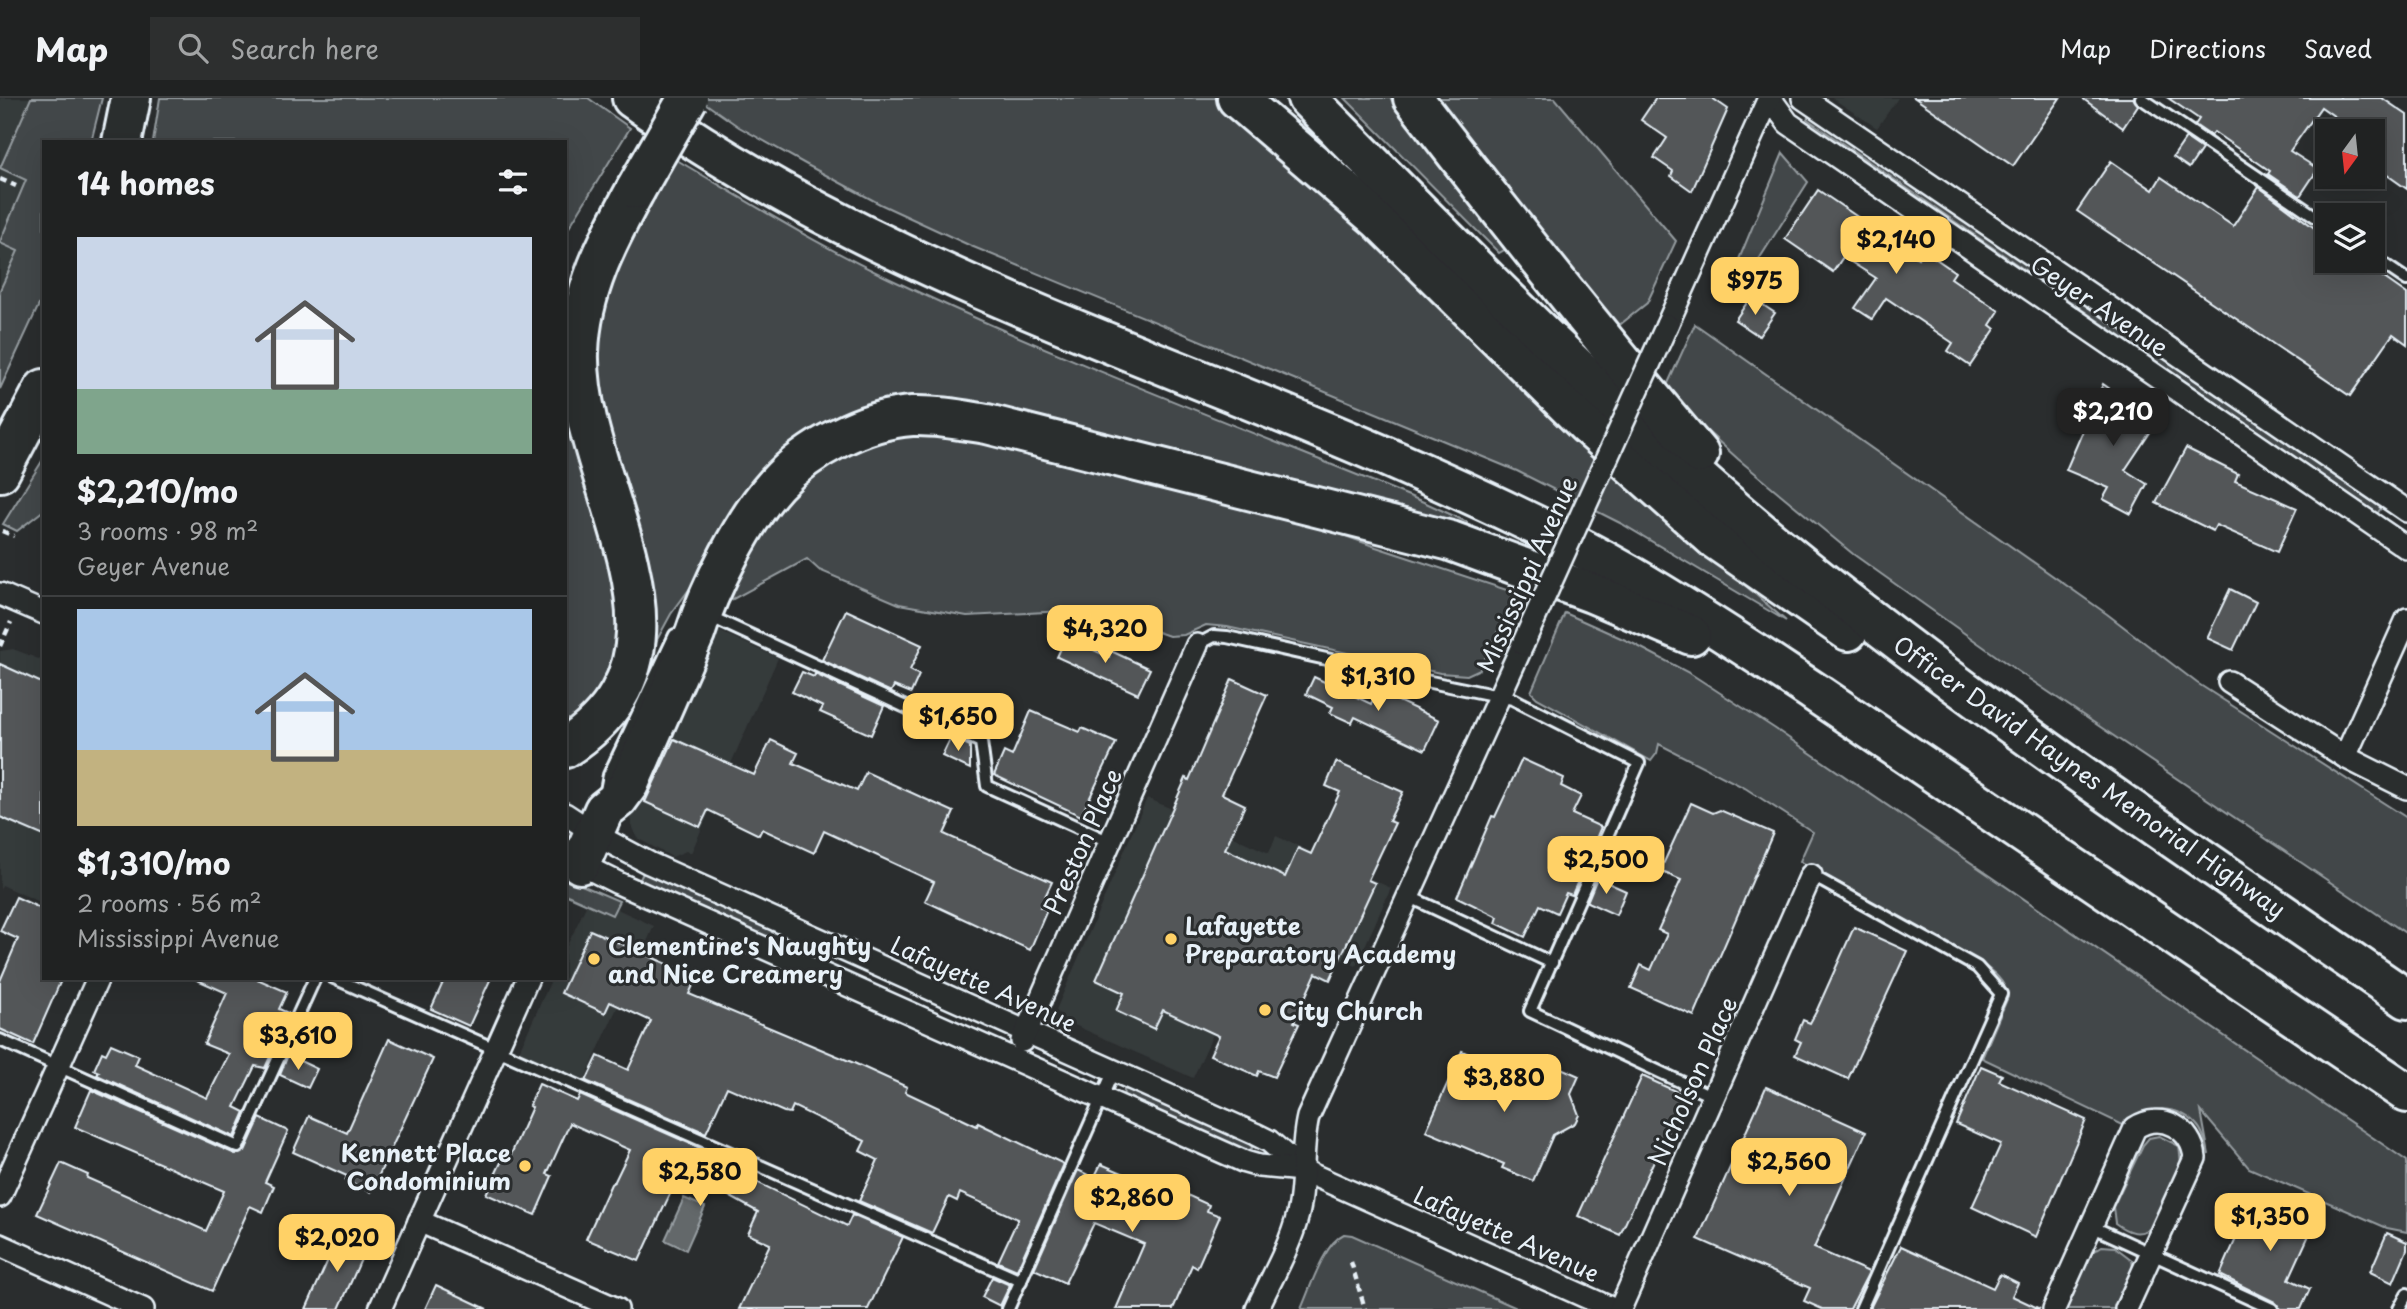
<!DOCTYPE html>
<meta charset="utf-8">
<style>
body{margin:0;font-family:"Playpen Sans",sans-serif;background:#2d2f2f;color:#f1f3f6;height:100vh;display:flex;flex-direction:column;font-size:26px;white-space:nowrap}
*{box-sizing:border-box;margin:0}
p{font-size:23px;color:#a2a4a5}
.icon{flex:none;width:38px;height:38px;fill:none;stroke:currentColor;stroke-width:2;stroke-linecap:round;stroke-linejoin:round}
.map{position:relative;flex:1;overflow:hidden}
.side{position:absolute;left:42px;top:42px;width:525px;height:840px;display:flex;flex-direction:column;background:#202222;border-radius:0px;box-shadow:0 7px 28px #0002,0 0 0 2px #3d3f40}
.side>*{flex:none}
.needle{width:46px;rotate:195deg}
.tools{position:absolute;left:2315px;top:21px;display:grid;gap:14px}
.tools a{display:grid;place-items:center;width:70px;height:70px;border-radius:0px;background:#202222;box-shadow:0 7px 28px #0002,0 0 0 2px #3d3f40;font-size:35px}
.price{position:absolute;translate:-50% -60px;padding:0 16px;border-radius:14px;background:#ffd166;color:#111;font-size:23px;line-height:46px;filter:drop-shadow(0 2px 4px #0008)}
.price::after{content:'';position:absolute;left:50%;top:42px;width:21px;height:16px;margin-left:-10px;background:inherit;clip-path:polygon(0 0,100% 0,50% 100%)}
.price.on{background:#222;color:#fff}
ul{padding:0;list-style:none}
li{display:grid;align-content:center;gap:14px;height:371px;padding:0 35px}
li+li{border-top:2px solid #3d3f40}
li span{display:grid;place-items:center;height:217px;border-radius:0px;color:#555}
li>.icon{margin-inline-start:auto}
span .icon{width:126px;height:126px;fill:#fffc;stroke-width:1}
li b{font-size:30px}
h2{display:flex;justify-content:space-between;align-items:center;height:84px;padding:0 35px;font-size:30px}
header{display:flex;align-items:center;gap:42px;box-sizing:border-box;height:98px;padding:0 35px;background:#202222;border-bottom:2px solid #3d3f40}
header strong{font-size:33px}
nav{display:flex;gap:38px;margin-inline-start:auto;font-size:24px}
.search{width:490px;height:63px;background:#2d2f2f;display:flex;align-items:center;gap:18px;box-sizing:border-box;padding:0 24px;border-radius:0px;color:#a2a4a5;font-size:26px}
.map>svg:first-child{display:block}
.built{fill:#363a3b}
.green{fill:#424648;stroke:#959ca0;stroke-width:2}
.water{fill:#63686b;stroke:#989fa3;stroke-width:2}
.building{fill:#535759;stroke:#e8f1f8;stroke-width:2}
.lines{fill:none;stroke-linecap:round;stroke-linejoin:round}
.service-casing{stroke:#e8f1f8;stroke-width:16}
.minor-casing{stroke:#e8f1f8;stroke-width:26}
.motorway-casing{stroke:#e8f1f8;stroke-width:44}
.path{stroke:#e8f1f8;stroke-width:4.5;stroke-dasharray:7 5;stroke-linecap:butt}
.service{stroke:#2a2d2e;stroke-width:10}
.minor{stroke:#2a2d2e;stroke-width:21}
.motorway{stroke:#2a2d2e;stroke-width:38}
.minor-bridge-casing{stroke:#e8f1f8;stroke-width:26;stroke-linecap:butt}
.motorway-bridge-casing{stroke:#e8f1f8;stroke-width:44;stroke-linecap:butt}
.minor-bridge{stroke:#2a2d2e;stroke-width:21}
.motorway-bridge{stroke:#2a2d2e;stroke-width:38}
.poi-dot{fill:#ffd166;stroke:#2a2d2e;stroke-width:2.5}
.labels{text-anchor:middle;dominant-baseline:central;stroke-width:6;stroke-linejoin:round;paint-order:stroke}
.street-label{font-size:24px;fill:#e8f1f8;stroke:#2a2d2e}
.poi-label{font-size:24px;font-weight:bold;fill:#e8f1f8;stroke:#2a2d2e;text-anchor:start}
</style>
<header>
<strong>Map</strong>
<div class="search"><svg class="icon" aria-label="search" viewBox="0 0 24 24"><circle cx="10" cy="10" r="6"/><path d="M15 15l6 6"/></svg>Search here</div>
<nav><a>Map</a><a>Directions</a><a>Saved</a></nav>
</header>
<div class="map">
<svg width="2407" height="1211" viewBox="0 0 2407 1211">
<rect width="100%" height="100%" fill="#2a2d2e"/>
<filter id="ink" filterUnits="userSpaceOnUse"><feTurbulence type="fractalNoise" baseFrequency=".0143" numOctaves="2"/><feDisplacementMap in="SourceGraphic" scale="14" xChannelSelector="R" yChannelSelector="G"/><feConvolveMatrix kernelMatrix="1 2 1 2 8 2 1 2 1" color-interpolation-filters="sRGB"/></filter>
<g filter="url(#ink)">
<g class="built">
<polygon points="0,0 55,0 18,153 0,192"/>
<polygon points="1832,0 1898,0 1877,30"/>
<polygon points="710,529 778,560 691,755 686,753 672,759 637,740 632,730 630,714"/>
<polygon points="13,551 44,563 44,806 2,787 0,792 0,553"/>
<polygon points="1147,700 1269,755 1276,738 1391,790 1356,868 1263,827 1193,980 1063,922 1056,912"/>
<polygon points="587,806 612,817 615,810 654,828 584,983 519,953 552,880 565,880 565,852"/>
</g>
<g class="green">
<polygon points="31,0 102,0 91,44 44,44 44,196 0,291 0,192 18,153 0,145 1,141 26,82 0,70"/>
<polygon points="160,0 588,0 630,30 565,136 565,44 153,44"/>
<polygon points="704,0 1217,0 1308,76 1583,346 1786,523 1622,426 1517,373 971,148 880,106 807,67 739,29 702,3"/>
<polygon points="1345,0 1390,0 1506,151 1499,155"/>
<polygon points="1434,0 1555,0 1676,143 1647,205 1612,233"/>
<polygon points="1810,16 2381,410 2377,416 1807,21"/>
<polygon points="1783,55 1808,84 1744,185 1735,171"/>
<path d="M670,58C742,100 812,144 888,180C1063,263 1246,331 1426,405L1467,424V430L879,313L716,455L671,516L652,551L595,313V208Z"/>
<polygon points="565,214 623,486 616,572 565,634"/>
<polygon points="1695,226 2107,516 2197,585 2407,720 2407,836 2016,572 1853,456 1738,361 1664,294"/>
<polygon points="936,330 1259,407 1376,449 1516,495 1480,571 1467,577 1440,575 1227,529 1206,527 1184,537 1169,538 1106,516 1065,513 967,518 899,506 819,472 807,461 722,507 789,387 863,340"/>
<polygon points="44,360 44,412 17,433 3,426"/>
<path d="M1565,515L1632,545L1691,576L1774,630L2407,1063V1134L2387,1130L2249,1070L2201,1013L2209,1057C2206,1047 2204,1034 2196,1026C2176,1006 2143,1006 2127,1029L1982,960L2008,899C2005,879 1987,870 1972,859L1800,763L1813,734L1745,690L1659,646L1657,655L1651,663L1537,600L1531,594Z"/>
<polygon points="644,773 771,830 773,839 770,841 638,785"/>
<polygon points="565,780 619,803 612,817 565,796"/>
<polygon points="1132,991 1251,1045 1252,1050 1247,1055 1123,1001 1124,992"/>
<path d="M2159,1038L2179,1048L2181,1065L2152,1129C2139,1139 2127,1134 2115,1125L2113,1109L2143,1047L2149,1040Z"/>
<path d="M1344,1136L1352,1137L1519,1211H1301C1310,1191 1324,1145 1344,1136Z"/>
<polygon points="2102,1148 2115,1149 2132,1162 2133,1171 2117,1211 2065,1211 2091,1155"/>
</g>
<polygon class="water" points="684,1100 705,1109 686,1152 665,1142"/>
<g class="building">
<polygon points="1656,0 1712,0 1728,11 1692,93 1671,78 1673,73 1654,60 1667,40 1641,22"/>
<polygon points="1915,0 2060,0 2013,68"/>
<polygon points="2082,0 2133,0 2138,7 2123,30"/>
<polygon points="2168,0 2382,0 2407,17 2407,91 2373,67 2373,33 2355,33 2321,9 2290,53 2318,71 2300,98 2268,76 2270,73 2214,34 2211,38 2195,27 2199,21"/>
<polygon points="2186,40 2202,51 2189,70 2173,59"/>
<polygon points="2111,63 2153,92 2161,79 2233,128 2259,89 2328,140 2328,163 2360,163 2407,196 2407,246 2393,236 2350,298 2077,113"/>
<polygon points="1818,92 1918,160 1923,152 1955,174 1951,180 1999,213 1990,227 1995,231 1970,268 1948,253 1953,245 1886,200 1872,221 1855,210 1876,180 1843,159 1833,174 1785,141"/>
<polygon points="1751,199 1775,215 1759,238 1735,222"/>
<polygon points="2103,286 2157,324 2125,372 2147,386 2131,416 2103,401 2109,390 2066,372"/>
<polygon points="2186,350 2238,376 2235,383 2297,410 2277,454 2216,427 2213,433 2156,405"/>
<polygon points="2230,491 2256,504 2233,552 2207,540"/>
<polygon points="846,512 922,547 910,572 919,577 911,595 894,588 891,594 822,562"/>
<polygon points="1066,539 1109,559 1111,553 1150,571 1138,596 1057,559"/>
<polygon points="0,566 44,586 44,738 0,719"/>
<polygon points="802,574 814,579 815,576 884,608 871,637 820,614 823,609 792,594"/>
<polygon points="1314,579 1371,606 1377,593 1439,622 1425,652 1355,619 1352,625 1330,615 1333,609 1306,596"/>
<polygon points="1232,581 1267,597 1222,696 1245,707 1225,751 1285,779 1298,750 1311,756 1340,694 1326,688 1336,664 1403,694 1389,723 1395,725 1368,782 1375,785 1330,882 1316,875 1294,924 1299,926 1274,979 1259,973 1257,978 1210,957 1219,938 1163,912 1154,931 1116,913 1124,895 1096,882 1186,680 1189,682"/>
<polygon points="1031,613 1080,634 1082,630 1116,645 1081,718 994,677 1004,654 1012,658"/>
<polygon points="951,639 970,648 970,671 942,658"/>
<polygon points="674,641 754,677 771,642 798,655 793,665 857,693 866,674 954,714 944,736 1052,784 1040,809 1047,812 1030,852 925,803 934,784 824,733 814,755 762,731 759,737 708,712 700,729 645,704"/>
<polygon points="1522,661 1564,680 1561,688 1581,698 1572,716 1601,729 1572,797 1566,795 1557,815 1540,807 1525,839 1496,825 1498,819 1457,799 1492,718 1495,719"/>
<polygon points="1691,705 1713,715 1720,712 1773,735 1694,918 1631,890 1641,867 1651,872 1667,836 1658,832 1681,782 1660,773"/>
<polygon points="1597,780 1626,793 1616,817 1587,804"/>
<polygon points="16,799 44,812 44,880 62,880 33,946 0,931 0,883 18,841 0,833"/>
<polygon points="1854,829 1907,853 1848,981 1795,957 1801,944 1795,941 1803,922 1810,925 1816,914"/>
<polygon points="590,832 697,879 689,896 854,965 907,989 905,994 977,1028 978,1025 1064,1066 1017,1172 998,1164 1018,1121 960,1095 957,1103 949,1099 932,1135 859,1103 878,1062 860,1053 865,1043 793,1008 790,1015 784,1014 727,989 706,1035 586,983 598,958 628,972 651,923 610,904 605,915 561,895"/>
<polygon points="193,880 255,880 287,894 279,911 288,915 272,949 274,950 265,970 255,968 235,1009 245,1014 234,1039 97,977 99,974 94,972 102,954 106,956 111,946 139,958 135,967 207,1000 229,956 204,946 227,895"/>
<polygon points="445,880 491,880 469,928 431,911"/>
<polygon points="389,941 433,961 371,1094 345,1083 347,1078 293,1054 309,1018 347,1035"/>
<polygon points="1462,953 1495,968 1493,972 1538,993 1550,965 1579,978 1571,996 1579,1017 1575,1025 1553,1037 1533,1083 1502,1070 1504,1066 1426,1033"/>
<polygon points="288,957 317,971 308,990 280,977"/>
<polygon points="1981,968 2002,977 1999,983 2086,1022 2036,1139 1972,1109 2001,1046 1956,1026"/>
<polygon points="1642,978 1684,997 1620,1137 1578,1118"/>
<polygon points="539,986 577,1003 580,997 700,1050 697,1055 847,1128 852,1117 903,1139 868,1211 739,1211 770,1146 748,1136 758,1114 729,1098 731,1092 682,1070 639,1163 586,1141 611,1086 615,1083 630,1052 570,1025 547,1076 552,1078 535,1117 486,1096 504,1058 509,1061 532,1009 529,1008"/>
<polygon points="1766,989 1866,1034 1814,1150 1869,1174 1850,1211 1822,1211 1804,1203 1810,1190 1698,1141"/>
<polygon points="91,992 235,1056 245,1053 260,1020 288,1033 265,1084 274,1088 263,1114 250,1108 212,1193 37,1116 61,1065 88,1077 87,1080 206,1133 224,1093 75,1029"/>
<polygon points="1101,1066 1183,1101 1185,1096 1209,1107 1207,1113 1220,1118 1197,1170 1192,1167 1173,1211 1116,1211 1144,1146 1094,1125 1065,1185 1034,1171 1078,1072 1094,1080"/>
<polygon points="2255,1097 2315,1124 2289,1181 2310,1191 2301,1211 2280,1211 2275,1204 2220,1177"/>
<polygon points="2387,1135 2407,1144 2407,1152 2393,1185 2370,1174"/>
<polygon points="336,1136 366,1150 339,1211 306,1211 328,1162 325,1161"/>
<polygon points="1901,1148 1993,1190 2000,1176 2018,1185 2012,1198 2040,1211 1873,1211 1870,1210"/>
<polygon points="992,1179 1010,1187 1000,1208 982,1199"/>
<polygon points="436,1187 487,1211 425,1211"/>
</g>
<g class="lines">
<g class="service-casing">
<g id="service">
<polyline points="2141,0 2328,127"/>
<polyline points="2373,159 2407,182"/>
<polyline points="709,518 981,644 987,688 1110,744"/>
<polyline points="1197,547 1214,538 1227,539 1376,572"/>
<polyline points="1406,579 1513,601 1639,665 1530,913 1713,999"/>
<polyline points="605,698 609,677 675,537"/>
<polyline points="1811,777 1977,869 2001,896 1861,1211"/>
<polyline points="1408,798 1552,865"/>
<polyline points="334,880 1021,1183"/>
<polyline points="0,942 238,1049 315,880"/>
<polyline points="2091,1128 2272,1211"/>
<polyline points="1008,1211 1114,972"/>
<polyline points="2399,1211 2407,1196"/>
</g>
</g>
<g class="minor-casing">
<g id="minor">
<polyline points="1770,0 1788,25 2407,450"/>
<polyline points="1803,0 2407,413"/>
<polyline points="1667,227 1769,0"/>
<polyline points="0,496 44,515"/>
<polyline points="2229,584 2345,659 2407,690"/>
<polyline points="2345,659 2407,521"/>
<polyline points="565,716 600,739 649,765 1255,1036 1269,1043 1302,1072 1613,1211"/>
<polyline points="572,762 618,785 1245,1064 1259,1068 1302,1072"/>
<polyline points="1022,943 1197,547"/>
<polyline points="0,1098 98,880"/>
<polyline points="419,1123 617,1211"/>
<polyline points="0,1147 143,1211"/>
<polyline points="380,1211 528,880"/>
<path d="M1257,1211C1271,1181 1290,1149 1298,1116C1306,1084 1300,1052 1308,1019L1523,546"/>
<polyline points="1620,1211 1811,777"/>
<path d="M2054,1211L2135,1030C2161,1013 2192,1030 2195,1060L2126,1211"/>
</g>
</g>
<g class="motorway-casing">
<g id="motorway">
<path d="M632,0C864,166 1137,250 1396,363C1475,398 1555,434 1630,477C1694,514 1755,555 1816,595L2407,995"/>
<polyline points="1237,0 1378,121 1587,327 1716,442 1848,533"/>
<path d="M1307,0C1460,155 1611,311 1779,449C1979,612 2194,755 2407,901"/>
<path d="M1413,0C1506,121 1600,240 1699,356"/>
<polyline points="122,44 131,0"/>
<polyline points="0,374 44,291"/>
<path d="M565,650C719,551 575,387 579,254C581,193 607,144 636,91"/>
<path d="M580,766L604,712L618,701L629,686L695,536C709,491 744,421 776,386C808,351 864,321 912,318C937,317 962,322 987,326L1451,443L1592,495L1691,537"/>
</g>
</g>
<g class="path">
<polyline points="0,81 16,88"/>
<polyline points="2,433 14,438"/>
<polyline points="0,548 11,524"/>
<polyline points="1351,1164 1365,1211"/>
</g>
<use href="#service" class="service"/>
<use href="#minor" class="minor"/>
<use href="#motorway" class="motorway"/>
<g class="minor-bridge-casing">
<polyline id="minor-bridge" points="1523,546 1667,227"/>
</g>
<g class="motorway-bridge-casing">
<polyline id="motorway-bridge" points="636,91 688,0"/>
</g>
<use href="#minor-bridge" class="minor-bridge"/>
<use href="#motorway-bridge" class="motorway-bridge"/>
</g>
</g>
<g class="poi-dot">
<circle cx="1171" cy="841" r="7"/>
<circle cx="594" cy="861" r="7"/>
<circle cx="1265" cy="912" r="7"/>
<circle cx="525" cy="1068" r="7"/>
</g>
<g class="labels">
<g class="street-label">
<text transform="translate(2100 207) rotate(34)">Geyer Avenue</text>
<text transform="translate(1526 476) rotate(-66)">Mississippi Avenue</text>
<text transform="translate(2090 678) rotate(35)">Officer David Haynes Memorial Highway</text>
<text transform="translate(1082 743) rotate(-66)">Preston Place</text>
<text transform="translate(984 885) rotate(24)">Lafayette Avenue</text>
<text transform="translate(1692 983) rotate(-66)">Nicholson Place</text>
<text transform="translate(1507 1135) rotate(24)">Lafayette Avenue</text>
</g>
<g class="poi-label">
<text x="1185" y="827">Lafayette<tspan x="1185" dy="28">Preparatory Academy</tspan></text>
<text x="608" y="847">Clementine's Naughty<tspan x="608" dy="28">and Nice Creamery</tspan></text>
<text x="1279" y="912">City Church</text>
<text x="511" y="1054" text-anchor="end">Kennett Place<tspan x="511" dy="28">Condominium</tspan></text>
</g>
</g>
</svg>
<div class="tools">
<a><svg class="needle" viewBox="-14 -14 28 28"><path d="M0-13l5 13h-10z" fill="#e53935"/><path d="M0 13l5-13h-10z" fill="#a2a4a5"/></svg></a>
<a><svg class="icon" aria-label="layers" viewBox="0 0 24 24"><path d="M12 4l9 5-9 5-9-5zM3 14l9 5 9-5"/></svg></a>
</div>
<b class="price" style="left:1896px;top:178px">$2,140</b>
<b class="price" style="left:1755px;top:219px">$975</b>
<b class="price on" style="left:2113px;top:350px">$2,210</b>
<b class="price" style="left:1105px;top:567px">$4,320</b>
<b class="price" style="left:1378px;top:615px">$1,310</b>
<b class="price" style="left:958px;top:655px">$1,650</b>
<b class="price" style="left:1606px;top:798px">$2,500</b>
<b class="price" style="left:298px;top:974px">$3,610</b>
<b class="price" style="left:1504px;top:1016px">$3,880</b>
<b class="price" style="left:1789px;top:1100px">$2,560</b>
<b class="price" style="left:700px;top:1110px">$2,580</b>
<b class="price" style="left:1132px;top:1136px">$2,860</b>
<b class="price" style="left:2270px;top:1155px">$1,350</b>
<b class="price" style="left:337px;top:1176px">$2,020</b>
<section class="side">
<h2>14 homes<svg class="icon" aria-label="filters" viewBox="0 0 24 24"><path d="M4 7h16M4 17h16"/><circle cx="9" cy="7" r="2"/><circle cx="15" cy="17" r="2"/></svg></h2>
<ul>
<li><span style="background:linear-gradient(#c9d6e8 70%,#7fa58c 0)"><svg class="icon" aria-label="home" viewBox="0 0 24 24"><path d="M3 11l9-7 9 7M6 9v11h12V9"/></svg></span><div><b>$2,210/mo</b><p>3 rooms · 98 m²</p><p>Geyer Avenue</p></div></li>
<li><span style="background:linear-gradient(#a9c7e8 65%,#c2b280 0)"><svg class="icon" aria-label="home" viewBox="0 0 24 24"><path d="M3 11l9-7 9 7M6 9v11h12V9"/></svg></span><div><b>$1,310/mo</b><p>2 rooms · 56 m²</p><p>Mississippi Avenue</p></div></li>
</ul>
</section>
</div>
